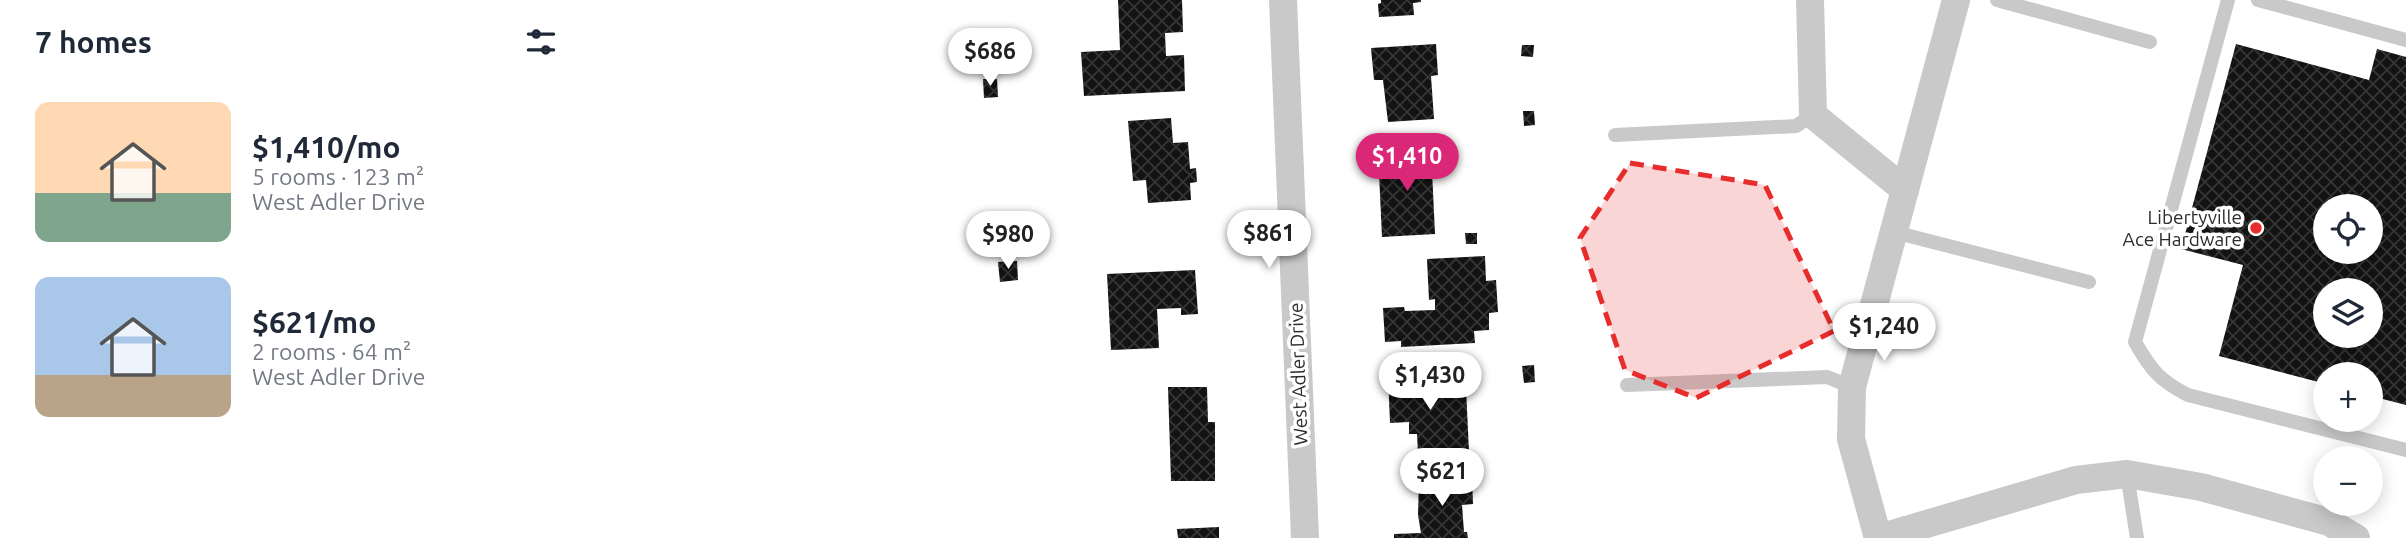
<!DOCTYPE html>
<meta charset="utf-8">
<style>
body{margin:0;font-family:Ubuntu,sans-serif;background:#f6f6f7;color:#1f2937;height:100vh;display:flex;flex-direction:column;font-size:26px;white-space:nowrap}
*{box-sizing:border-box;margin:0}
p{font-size:23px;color:#747a83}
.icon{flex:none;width:38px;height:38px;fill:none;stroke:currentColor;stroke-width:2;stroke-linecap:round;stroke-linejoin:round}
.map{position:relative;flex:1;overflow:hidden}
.sheet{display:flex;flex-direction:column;background:#fff;width:595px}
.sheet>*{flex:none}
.fabs{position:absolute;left:1718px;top:194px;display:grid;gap:14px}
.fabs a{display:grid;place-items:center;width:70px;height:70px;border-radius:50%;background:#fff;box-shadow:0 4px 18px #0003;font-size:35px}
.price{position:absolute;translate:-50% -60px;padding:0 16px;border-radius:24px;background:#fff;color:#222;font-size:23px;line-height:46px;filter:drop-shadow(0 2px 4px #0008)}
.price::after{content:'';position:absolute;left:50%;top:42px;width:21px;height:16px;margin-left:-10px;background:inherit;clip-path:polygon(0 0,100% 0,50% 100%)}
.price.selected{background:#db2777;color:#fff}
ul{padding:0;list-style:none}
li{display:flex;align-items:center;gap:21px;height:175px;padding:0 35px}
li span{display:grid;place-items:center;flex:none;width:196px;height:140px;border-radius:14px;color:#555}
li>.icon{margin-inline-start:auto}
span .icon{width:84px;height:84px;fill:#fffc;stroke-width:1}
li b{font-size:30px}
h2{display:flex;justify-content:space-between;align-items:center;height:84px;padding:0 35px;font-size:30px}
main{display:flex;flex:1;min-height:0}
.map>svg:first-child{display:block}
.building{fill:url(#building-cross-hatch);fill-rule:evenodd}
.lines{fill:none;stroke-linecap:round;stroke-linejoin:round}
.service{stroke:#c9c9c9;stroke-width:14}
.minor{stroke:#c9c9c9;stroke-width:28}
.marked{fill:#e72c2b;fill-opacity:0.2;stroke:#e72c2b;stroke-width:5;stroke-dasharray:14 9;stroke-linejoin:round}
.poi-dot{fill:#e72c2b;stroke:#fff;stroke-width:2.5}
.labels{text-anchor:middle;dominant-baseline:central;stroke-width:7;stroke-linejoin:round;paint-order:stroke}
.poi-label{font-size:19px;fill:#2c2c2c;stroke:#fff;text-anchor:end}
.street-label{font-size:19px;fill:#2c2c2c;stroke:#fff}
</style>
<main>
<section class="sheet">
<h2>7 homes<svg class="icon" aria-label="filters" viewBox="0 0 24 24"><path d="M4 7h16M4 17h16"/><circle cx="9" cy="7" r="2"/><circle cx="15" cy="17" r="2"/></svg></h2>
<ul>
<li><span style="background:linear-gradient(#ffd9b3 65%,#7fa58c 0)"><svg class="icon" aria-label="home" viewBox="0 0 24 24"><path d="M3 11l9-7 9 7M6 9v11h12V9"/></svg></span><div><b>$1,410/mo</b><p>5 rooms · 123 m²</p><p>West Adler Drive</p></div></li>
<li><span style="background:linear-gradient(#a9c7e8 70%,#b9a48a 0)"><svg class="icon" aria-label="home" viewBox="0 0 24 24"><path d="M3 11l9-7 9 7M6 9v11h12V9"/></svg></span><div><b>$621/mo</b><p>2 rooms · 64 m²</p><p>West Adler Drive</p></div></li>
</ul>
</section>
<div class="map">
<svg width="1811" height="538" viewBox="0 0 1811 538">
<defs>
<pattern id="building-cross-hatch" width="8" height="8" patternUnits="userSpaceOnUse" patternTransform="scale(1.75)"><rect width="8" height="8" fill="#131313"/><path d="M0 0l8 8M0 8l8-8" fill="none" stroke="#363636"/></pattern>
</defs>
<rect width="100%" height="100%" fill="#fff"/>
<g class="building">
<polygon points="523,0 587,0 588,32 570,33 571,56 589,55 590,91 489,96 486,52 525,50"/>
<polygon points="786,0 826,0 826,2 818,3 819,15 784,17 783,4 786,3"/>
<polygon points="841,44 843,75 836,76 839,119 793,122 788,80 779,80 776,48"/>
<path d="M1641,44L1774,80L1782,49L1811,57V405L1776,396V374H1731V384L1624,356L1648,265L1586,249ZM1731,206H1776V252H1731ZM1731,290H1776V336H1731Z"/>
<polygon points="927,45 939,45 938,57 926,56"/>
<polygon points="388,79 402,79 403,97 389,98"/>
<polygon points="928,111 939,111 940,125 929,126"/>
<polygon points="576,118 578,143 593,142 595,169 601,168 602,182 595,183 596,200 553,203 551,180 538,181 533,121"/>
<polygon points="836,149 840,234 787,237 783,152"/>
<polygon points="870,233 882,233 882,244 871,244"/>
<polygon points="890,256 891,281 901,280 903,312 894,313 894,330 879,331 880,343 806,347 806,341 790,342 788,308 809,307 810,311 840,310 840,299 834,300 832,259"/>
<polygon points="422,261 423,280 405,282 403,262"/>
<polygon points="600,270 603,314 586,315 586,308 562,309 564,348 516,350 512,274"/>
<polygon points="939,365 940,382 929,383 927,366"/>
<polygon points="843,372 843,389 871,388 874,452 823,454 822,434 814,434 814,422 795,423 793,375"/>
<polygon points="573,387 612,387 613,422 620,422 620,481 576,481"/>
<polygon points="877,476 878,504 867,505 869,532 872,532 873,538 799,538 799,534 826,533 823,515 824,479"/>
<polygon points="624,527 624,538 583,538 582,529"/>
</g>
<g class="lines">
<g class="service">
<polyline points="1402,0 1555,42"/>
<path d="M1633,0L1540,342C1556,370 1565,381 1593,395L1811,450"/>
<polyline points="1663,0 1811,40"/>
<polyline points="1020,135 1201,126 1218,115"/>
<polyline points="1299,232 1494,282"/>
<polyline points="1032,385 1232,377 1257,387"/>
<polyline points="1532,474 1542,538"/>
</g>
<g class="minor">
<polyline points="688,0 710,538"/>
<polyline points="1215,0 1218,115 1310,190"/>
<polyline points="1283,538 1256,439 1257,387 1361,0"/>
<polyline points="1284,538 1481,480 1532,474 1606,487 1734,522 1761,538"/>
</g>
</g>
<path class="marked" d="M1035,163L1170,185L1239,331L1101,398L1030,370L985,238Z"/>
<circle class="poi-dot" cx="1661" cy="228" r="7"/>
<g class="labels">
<g class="poi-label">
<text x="1647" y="217">Libertyville<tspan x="1647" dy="22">Ace Hardware</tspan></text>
</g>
<g class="street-label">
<text transform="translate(703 374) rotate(-92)">West Adler Drive</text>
</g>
</g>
</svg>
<div class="fabs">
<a><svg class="icon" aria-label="locate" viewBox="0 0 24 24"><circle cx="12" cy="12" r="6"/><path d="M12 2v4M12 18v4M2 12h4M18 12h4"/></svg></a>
<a><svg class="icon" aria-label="layers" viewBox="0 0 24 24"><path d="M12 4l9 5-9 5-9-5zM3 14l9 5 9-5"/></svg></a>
<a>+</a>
<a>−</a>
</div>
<b class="price" style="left:395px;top:88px">$686</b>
<b class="price selected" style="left:812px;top:193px">$1,410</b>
<b class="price" style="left:674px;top:270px">$861</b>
<b class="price" style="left:413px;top:271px">$980</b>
<b class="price" style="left:1289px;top:363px">$1,240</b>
<b class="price" style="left:835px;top:412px">$1,430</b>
<b class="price" style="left:847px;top:508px">$621</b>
</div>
</main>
